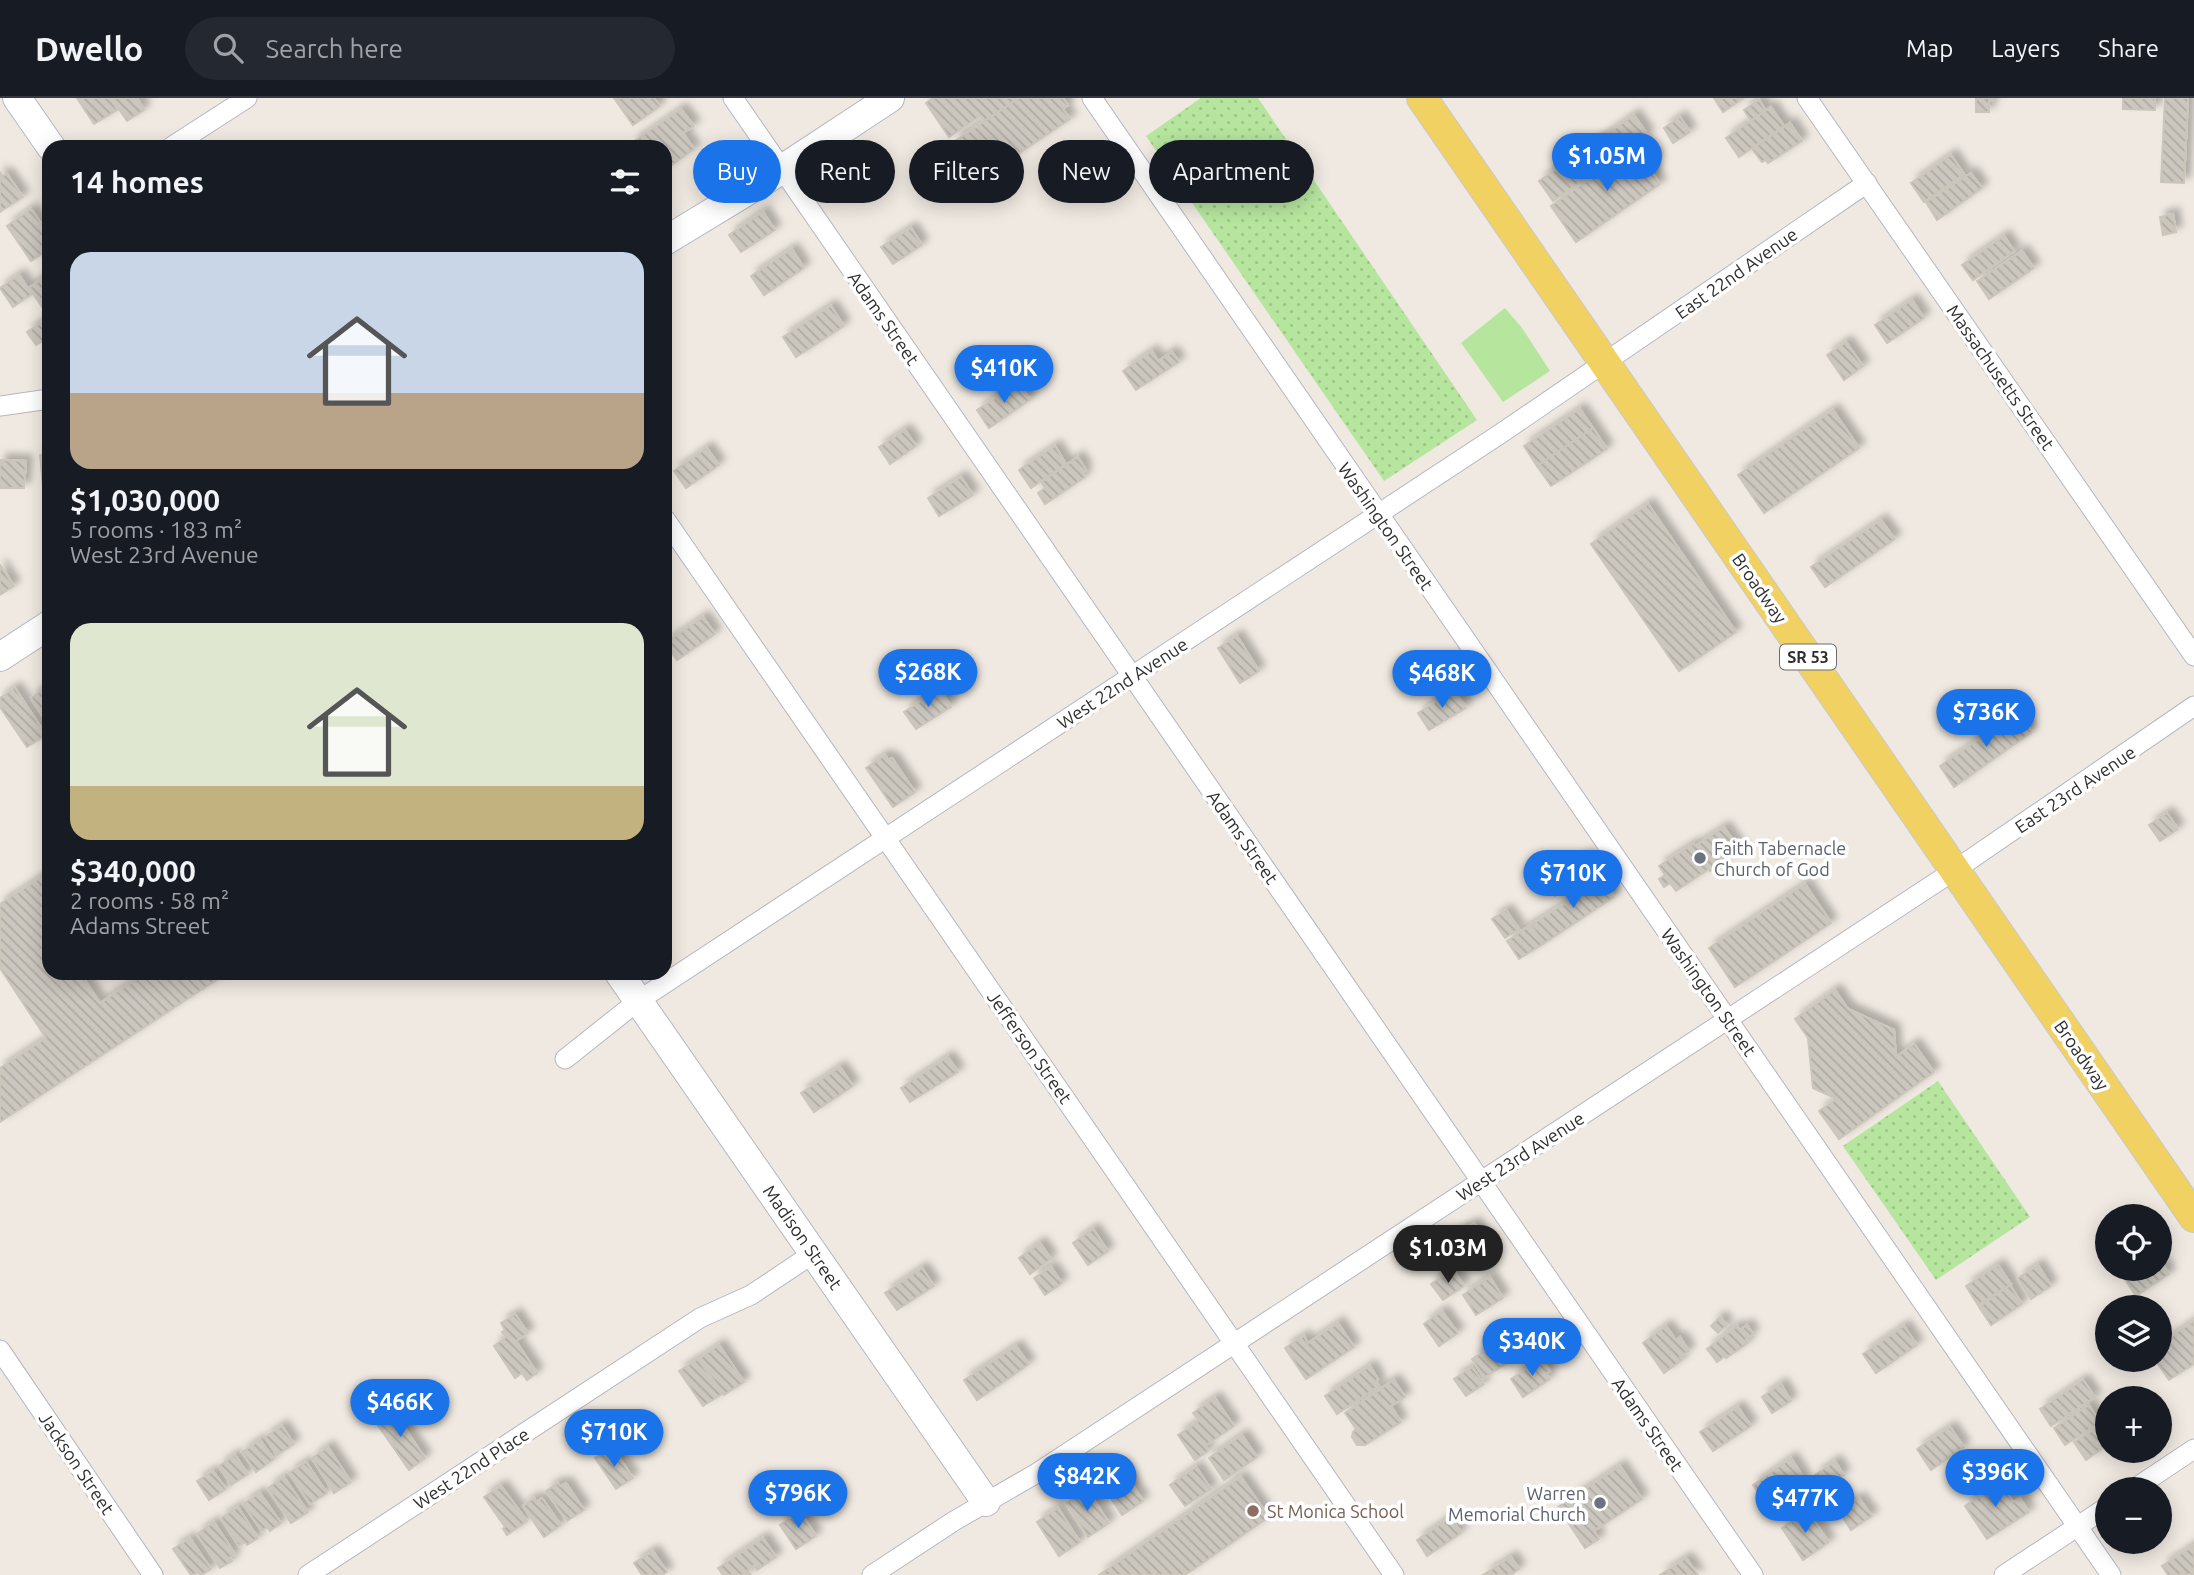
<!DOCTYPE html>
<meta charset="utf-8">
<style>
body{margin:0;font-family:Ubuntu,sans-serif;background:#242831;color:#f1f3f6;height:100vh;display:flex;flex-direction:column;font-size:26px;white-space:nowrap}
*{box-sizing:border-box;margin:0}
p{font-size:23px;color:#9ea1a6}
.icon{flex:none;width:38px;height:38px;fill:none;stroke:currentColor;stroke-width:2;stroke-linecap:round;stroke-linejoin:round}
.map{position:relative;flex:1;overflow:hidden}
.sheet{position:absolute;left:42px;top:42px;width:630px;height:840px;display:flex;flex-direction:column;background:#171b24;border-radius:21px;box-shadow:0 4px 18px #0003}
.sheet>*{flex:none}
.guide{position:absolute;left:693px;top:42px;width:665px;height:63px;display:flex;gap:14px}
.fabs{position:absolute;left:2095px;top:1106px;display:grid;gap:14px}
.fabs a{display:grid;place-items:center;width:77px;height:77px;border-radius:50%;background:#171b24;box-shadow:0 4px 18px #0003;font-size:35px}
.price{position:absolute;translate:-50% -60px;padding:0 16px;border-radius:24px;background:#1a73e8;color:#fff;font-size:23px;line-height:46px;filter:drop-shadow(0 2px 4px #0008)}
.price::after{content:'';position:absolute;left:50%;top:42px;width:21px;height:16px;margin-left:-10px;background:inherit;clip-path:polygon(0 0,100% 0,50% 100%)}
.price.active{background:#222;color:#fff}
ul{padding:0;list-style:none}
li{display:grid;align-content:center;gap:14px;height:371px;padding:0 28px}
li span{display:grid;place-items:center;height:217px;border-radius:21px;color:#555}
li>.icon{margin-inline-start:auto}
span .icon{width:126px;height:126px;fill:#fffc;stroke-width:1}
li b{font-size:30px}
h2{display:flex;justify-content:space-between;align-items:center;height:84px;padding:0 28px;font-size:30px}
.tag{padding:0 24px;border-radius:32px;background:#171b24;box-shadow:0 4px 18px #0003;font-size:24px;line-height:63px}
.tag.active{background:#1a73e8;color:#fff}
header{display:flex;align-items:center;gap:42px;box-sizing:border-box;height:98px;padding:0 35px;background:#171b24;border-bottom:2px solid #363941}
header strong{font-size:33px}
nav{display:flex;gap:38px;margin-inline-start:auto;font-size:24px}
.search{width:490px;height:63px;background:#242831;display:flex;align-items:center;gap:18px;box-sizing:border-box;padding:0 24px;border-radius:38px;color:#9ea1a6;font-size:26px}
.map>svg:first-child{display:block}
.grass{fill:url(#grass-dots)}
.garden{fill:#b6e59e}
.building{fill:url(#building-back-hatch);stroke:#cbc5ba;stroke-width:2;filter:url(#shadow)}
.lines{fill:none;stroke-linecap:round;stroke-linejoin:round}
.street-casing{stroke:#b4b7c1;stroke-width:21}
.secondary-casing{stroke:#b4b7c1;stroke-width:30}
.primary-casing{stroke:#c9c9c9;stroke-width:32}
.street{stroke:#fff;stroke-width:19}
.secondary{stroke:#fff;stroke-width:28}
.primary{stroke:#f2d163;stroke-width:30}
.worship-dot{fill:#6b7280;stroke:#fff;stroke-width:2.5}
.education-dot{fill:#8d6e63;stroke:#fff;stroke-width:2.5}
.labels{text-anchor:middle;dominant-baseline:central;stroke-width:7;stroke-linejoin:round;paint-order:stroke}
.shield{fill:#fff;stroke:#6d6d6d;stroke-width:2}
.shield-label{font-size:16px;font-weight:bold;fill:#2e2e2e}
.street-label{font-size:18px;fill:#2e2e2e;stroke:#fff}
.worship-label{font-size:18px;fill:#5b616d;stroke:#fff;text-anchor:start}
.education-label{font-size:18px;fill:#785e54;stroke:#fff;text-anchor:start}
</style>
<header>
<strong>Dwello</strong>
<div class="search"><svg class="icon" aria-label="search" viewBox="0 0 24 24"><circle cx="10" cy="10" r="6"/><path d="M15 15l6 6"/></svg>Search here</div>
<nav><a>Map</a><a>Layers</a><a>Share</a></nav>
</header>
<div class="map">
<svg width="2194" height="1477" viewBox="0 0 2194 1477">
<defs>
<pattern id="grass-dots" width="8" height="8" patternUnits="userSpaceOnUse" patternTransform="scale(1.75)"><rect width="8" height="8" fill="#b6e59e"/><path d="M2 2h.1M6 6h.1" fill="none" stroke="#9dc588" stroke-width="1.8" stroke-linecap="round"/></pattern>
<pattern id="building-back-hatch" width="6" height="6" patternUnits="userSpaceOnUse" patternTransform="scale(1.75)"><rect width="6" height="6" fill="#cbc7bf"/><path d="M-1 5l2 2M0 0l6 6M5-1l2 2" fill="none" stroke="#afaba4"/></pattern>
<filter id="shadow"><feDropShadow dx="6" dy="-6" stdDeviation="3.5" flood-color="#0004"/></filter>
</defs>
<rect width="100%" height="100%" fill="#efe9e1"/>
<g class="grass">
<polygon points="1201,0 1258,0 1477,322 1384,383 1146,38"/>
<polygon points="1938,983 2030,1119 1936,1182 1843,1048"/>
</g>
<polygon class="garden" points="1505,210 1522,230 1550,273 1503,304 1461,245"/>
<g class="building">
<polygon points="77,0 137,0 144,12 127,23 116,7 115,8 117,12 94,26"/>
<polygon points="614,0 654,0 660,8 633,27"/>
<polygon points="933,0 1019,0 984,23 980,18 949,39 926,5"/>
<polygon points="1019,0 1063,0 1068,7 1063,11 1070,21 981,81 955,43"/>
<polygon points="1714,0 1744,0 1723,14"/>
<polygon points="1976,0 1995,0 1995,3 1989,3 1989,14 1976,14"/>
<polygon points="2123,0 2155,0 2155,12 2123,11"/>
<polygon points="2165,0 2188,0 2184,85 2161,84"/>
<polygon points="1759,2 1766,13 1751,23 1744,12"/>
<polygon points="1771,9 1784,28 1739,59 1726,40"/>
<polygon points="681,11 694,28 683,35 694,51 665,72 665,49 636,49 633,44"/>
<polygon points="1634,17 1648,37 1553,103 1539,83"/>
<polygon points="1680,19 1690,34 1673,45 1664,30"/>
<polygon points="1790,25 1802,43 1768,65 1766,62 1762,64 1752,51"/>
<polygon points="1644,44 1656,60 1647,67 1660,86 1576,144 1551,108"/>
<polygon points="1951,57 1964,76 1924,104 1911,85"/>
<polygon points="0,74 3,78 7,76 23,99 0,114"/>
<polygon points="1971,75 1982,90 1937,122 1926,104"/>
<polygon points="31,111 49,136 49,151 31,163 7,128"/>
<polygon points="763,114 775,132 741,154 729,137"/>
<polygon points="2173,116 2176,134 2163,137 2160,119"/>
<polygon points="911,130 922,147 893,166 881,149"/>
<polygon points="2004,138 2014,153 1973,182 1962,167"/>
<polygon points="792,151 804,170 764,197 751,178"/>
<polygon points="2022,153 2034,170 1989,201 1977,183"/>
<polygon points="49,176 49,214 47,216 29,190"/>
<polygon points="19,177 32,196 13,209 0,190"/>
<polygon points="1912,202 1924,220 1887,245 1875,227"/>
<polygon points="831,208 844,228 796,259 783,239"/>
<polygon points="48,220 49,239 36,247 27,234"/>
<polygon points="1846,244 1863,268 1844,282 1827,257"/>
<polygon points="1152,253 1158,263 1172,254 1179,264 1136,292 1123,273"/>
<polygon points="1019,284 1030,302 989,330 977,312"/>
<polygon points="1580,311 1593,330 1537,368 1524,348"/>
<polygon points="1833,312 1859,350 1764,415 1738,377"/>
<polygon points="1593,330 1607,351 1551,388 1537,368"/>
<polygon points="905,332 916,348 890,366 879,349"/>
<polygon points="1055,348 1066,366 1031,390 1019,372"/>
<polygon points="707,350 719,367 686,390 674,373"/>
<polygon points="49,356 49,387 43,388 40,357"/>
<polygon points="1078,359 1086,372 1082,375 1085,379 1045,406 1038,395 1045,390 1041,384"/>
<polygon points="0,362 26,363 24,390 0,390"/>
<polygon points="961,379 973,397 939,418 928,400"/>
<polygon points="1648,406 1736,534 1679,573 1591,446"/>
<polygon points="1881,422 1895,441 1825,489 1811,469"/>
<polygon points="0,467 14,488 0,497"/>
<polygon points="703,519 715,536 677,562 665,545"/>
<polygon points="1237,538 1259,573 1240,585 1218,550"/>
<polygon points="48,588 49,590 49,627 31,600"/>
<polygon points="15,590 46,637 27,649 0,609 0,600"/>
<polygon points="940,591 951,609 916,631 904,614"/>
<polygon points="1454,592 1466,610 1429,632 1418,615"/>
<polygon points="2018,614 2032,634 1954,689 1940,668"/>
<polygon points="885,657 888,662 892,660 915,694 893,709 866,670"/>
<polygon points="2167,715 2178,731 2160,743 2149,727"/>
<polygon points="1724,729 1741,753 1710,773 1709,771 1676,793 1670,785 1664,789 1659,781 1665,777 1659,768 1693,746 1695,748"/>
<polygon points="1587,758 1600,778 1568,799 1564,793 1555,798 1549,789 1558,783 1555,779"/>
<polygon points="49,774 49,875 80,875 100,905 146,875 227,875 0,1024 0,970 46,940 0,870 0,806"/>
<polygon points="1600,778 1614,799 1543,846 1531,827 1570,802 1568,799"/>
<polygon points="1805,786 1831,825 1735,889 1709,850"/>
<polygon points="1506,812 1519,831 1505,840 1492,821"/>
<polygon points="1531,827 1543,846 1519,861 1507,843"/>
<polygon points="1835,892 1848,911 1894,932 1896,959 1914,946 1934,974 1839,1041 1819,1013 1837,1001 1813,990 1808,940 1795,921"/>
<polygon points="948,959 958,974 910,1004 901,990"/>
<polygon points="840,969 853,988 814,1014 801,995"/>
<polygon points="1474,1125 1489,1146 1481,1152 1482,1154 1457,1171 1450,1162 1445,1166 1435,1153 1442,1148 1440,1146 1465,1129 1466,1130"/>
<polygon points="1093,1131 1108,1153 1088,1167 1073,1145"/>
<polygon points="1040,1145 1051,1161 1030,1176 1019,1160"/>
<polygon points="2160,1162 2169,1176 2136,1198 2120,1174 2125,1171 2160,1171"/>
<polygon points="1998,1167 2011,1186 1978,1207 1966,1188"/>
<polygon points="2038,1167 2051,1188 2031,1201 2018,1180"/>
<polygon points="1051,1169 1062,1185 1045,1197 1034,1180"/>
<polygon points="922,1170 934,1188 897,1212 885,1195"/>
<polygon points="1453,1171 1464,1188 1443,1202 1431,1186"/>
<polygon points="1490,1179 1503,1200 1476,1217 1463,1197"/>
<polygon points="2010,1187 2022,1206 1991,1227 1979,1209"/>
<polygon points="1442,1213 1458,1235 1439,1248 1424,1226"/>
<polygon points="515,1216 528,1235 516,1243 537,1275 527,1282 522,1275 515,1280 494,1248 506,1239 502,1234 505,1232 501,1225"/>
<polygon points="1720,1219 1727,1227 1718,1235 1711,1228"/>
<polygon points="2194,1223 2194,1266 2169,1282 2155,1262 2160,1262 2160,1246"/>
<polygon points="1338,1225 1354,1249 1306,1281 1285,1250 1304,1238 1308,1245"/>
<polygon points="1747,1227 1753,1236 1746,1241 1748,1245 1726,1260 1725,1258 1717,1264 1707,1251 1737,1228 1740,1232"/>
<polygon points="1666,1228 1676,1242 1680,1239 1689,1253 1680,1259 1682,1262 1664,1275 1643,1245"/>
<polygon points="1904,1228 1917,1247 1876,1275 1863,1256"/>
<polygon points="1517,1234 1526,1248 1521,1251 1523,1254 1484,1280 1472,1261 1510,1236 1511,1238"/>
<polygon points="719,1247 744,1284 724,1297 699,1261"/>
<polygon points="1016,1248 1029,1266 977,1302 964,1282"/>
<polygon points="698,1261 722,1296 703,1308 679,1273"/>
<polygon points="1542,1261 1550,1273 1546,1276 1550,1281 1523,1299 1511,1281"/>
<polygon points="1370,1268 1378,1281 1376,1283 1379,1288 1337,1316 1325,1298"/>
<polygon points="1472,1269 1484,1286 1466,1298 1454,1281"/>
<polygon points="1394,1282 1405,1299 1391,1308 1401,1324 1365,1347 1357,1347 1352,1339 1353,1334 1356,1331 1345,1315"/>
<polygon points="2083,1282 2095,1299 2051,1328 2040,1311"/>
<polygon points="1781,1286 1791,1303 1772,1315 1762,1299"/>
<polygon points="1215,1300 1234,1328 1205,1348 1208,1353 1195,1362 1178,1337 1199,1323 1193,1315"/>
<polygon points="2089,1307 2100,1325 2065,1347 2054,1330"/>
<polygon points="1738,1309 1751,1328 1713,1353 1700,1334"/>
<polygon points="392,1311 425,1360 409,1372 375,1323"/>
<polygon points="2102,1326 2107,1335 2107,1347 2086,1362 2074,1344"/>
<polygon points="282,1328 294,1346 277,1357 265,1339"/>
<polygon points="1950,1329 1964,1349 1931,1372 1917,1351"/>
<polygon points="1242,1337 1257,1359 1224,1382 1209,1360"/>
<polygon points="260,1342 274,1361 256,1374 242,1354"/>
<polygon points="328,1349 351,1384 334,1395 312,1360"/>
<polygon points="607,1352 609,1356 614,1352 633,1380 616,1391 595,1360"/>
<polygon points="235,1357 248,1376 231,1387 219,1368"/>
<polygon points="1791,1360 1804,1380 1766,1406 1753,1387"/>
<polygon points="1835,1363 1844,1377 1824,1391 1815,1377"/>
<polygon points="306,1364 327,1395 310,1406 289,1375"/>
<polygon points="1620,1368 1642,1401 1594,1433 1599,1441 1585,1450 1558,1409"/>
<polygon points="1121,1369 1143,1403 1122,1417 1100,1384"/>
<polygon points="1196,1369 1211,1391 1185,1408 1170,1387"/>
<polygon points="213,1373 226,1391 209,1402 197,1383"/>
<polygon points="284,1379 308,1414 291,1425 268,1390"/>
<polygon points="1241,1379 1269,1419 1185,1477 1099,1477"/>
<polygon points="1998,1381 2013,1404 2020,1400 2029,1414 1987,1441 1965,1408 1977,1400 1975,1397"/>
<polygon points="558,1385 560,1388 566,1385 584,1412 567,1423 546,1393"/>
<polygon points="1798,1386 1809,1402 1779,1421 1769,1406"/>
<polygon points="501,1388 527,1423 507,1437 503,1431 505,1429 484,1399"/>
<polygon points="1087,1391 1109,1425 1088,1439 1066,1405"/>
<polygon points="260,1395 281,1425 270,1433 267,1429 262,1433 243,1406"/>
<polygon points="534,1400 536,1404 542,1400 561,1427 544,1439 523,1408"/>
<polygon points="1859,1400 1872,1418 1851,1432 1839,1413"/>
<polygon points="238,1409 258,1440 247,1447 245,1444 239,1448 221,1420"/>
<polygon points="1058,1410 1080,1444 1059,1458 1037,1424"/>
<polygon points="1807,1413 1829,1444 1803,1462 1782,1430"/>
<polygon points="800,1414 816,1438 796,1451 780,1427"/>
<polygon points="1451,1419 1461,1435 1427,1458 1417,1442"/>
<polygon points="214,1424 235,1456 229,1460 232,1463 220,1470 197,1436"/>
<polygon points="190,1440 211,1471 202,1477 198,1475 191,1477 173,1451"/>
<polygon points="763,1440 776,1459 757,1472 754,1467 748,1472 751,1477 723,1477 718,1470"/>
<polygon points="2194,1447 2194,1476 2168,1477 2162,1468"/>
<polygon points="653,1453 667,1474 662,1477 642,1477 634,1465"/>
<polygon points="1511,1459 1519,1471 1511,1477 1483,1477"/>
<polygon points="1686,1460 1698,1477 1660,1477"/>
</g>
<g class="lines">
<g class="street-casing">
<g id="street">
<polyline points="733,0 1753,1477"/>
<polyline points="1092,0 2111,1477"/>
<polyline points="1807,0 2194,558"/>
<polyline points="171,49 247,0"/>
<polyline points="0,308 49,301"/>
<polyline points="665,421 1394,1477"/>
<polyline points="565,961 638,903 1503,334 1867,85"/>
<polyline points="0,1252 153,1477"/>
<polyline points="2134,1391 2194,1351"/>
<polyline points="308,1477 700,1220 751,1197 814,1155"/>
<polyline points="872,1477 954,1423 1037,1375 1955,772 2194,608"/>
<polyline points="2004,1477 2107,1409"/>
</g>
</g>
<g class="secondary-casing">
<g id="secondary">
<polyline points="17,0 51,49"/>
<polyline points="665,143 767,81 890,0"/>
<polyline points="0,559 49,527"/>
<polyline points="619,875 986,1404"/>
</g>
</g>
<g class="primary-casing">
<polyline id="primary" points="1422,0 2194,1119"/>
</g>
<use href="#street" class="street"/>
<use href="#secondary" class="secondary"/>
<use href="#primary" class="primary"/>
</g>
<g class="worship-dot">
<circle cx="1700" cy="760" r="7"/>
<circle cx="1600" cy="1405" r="7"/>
</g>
<circle class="education-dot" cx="1253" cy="1413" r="7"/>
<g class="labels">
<rect class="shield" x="1780" y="546.5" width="56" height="25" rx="5"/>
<g class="shield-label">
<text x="1808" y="559">SR 53</text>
</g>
<g class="street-label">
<text transform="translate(1736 175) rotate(-35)">East 22nd Avenue</text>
<text transform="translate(884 220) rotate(55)">Adams Street</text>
<text transform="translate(2001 279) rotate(55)">Massachusetts Street</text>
<text transform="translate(1386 428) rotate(55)">Washington Street</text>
<text transform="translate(1760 490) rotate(55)">Broadway</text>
<text transform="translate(1122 585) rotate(-33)">West 22nd Avenue</text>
<text transform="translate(2075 691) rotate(-34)">East 23rd Avenue</text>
<text transform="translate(1243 739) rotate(55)">Adams Street</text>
<text transform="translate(1709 894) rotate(55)">Washington Street</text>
<text transform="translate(1030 949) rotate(55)">Jefferson Street</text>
<text transform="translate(2082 957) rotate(55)">Broadway</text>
<text transform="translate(1520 1058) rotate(-33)">West 23rd Avenue</text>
<text transform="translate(803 1139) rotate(55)">Madison Street</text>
<text transform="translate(1648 1326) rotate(55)">Adams Street</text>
<text transform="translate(77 1365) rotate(56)">Jackson Street</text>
<text transform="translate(471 1370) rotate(-33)">West 22nd Place</text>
</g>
<g class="worship-label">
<text x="1714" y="750">Faith Tabernacle<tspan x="1714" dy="21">Church of God</tspan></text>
<text x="1586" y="1395" text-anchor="end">Warren<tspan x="1586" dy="21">Memorial Church</tspan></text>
</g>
<g class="education-label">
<text x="1267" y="1413">St Monica School</text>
</g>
</g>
</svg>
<div class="fabs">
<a><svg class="icon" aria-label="locate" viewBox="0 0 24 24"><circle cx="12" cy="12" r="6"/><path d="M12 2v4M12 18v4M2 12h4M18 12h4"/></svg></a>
<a><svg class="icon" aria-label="layers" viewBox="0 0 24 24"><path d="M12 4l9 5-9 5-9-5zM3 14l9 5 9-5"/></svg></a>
<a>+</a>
<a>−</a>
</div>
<b class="price" style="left:1607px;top:95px">$1.05M</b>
<b class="price" style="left:1004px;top:307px">$410K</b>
<b class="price" style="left:928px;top:611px">$268K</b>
<b class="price" style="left:1442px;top:612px">$468K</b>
<b class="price" style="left:1986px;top:651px">$736K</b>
<b class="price" style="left:1573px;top:812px">$710K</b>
<b class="price active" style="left:1448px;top:1187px">$1.03M</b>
<b class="price" style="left:1532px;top:1280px">$340K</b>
<b class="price" style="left:400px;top:1341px">$466K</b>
<b class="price" style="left:614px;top:1371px">$710K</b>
<b class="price" style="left:1995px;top:1411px">$396K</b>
<b class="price" style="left:1087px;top:1415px">$842K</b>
<b class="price" style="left:798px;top:1432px">$796K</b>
<b class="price" style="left:1805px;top:1437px">$477K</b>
<div class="guide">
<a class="tag active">Buy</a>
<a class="tag">Rent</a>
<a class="tag">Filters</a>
<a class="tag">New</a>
<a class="tag">Apartment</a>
</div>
<section class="sheet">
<h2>14 homes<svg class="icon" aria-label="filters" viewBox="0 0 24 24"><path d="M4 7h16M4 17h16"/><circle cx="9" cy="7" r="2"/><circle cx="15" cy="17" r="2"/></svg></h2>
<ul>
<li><span style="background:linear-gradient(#c9d6e8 65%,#b9a48a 0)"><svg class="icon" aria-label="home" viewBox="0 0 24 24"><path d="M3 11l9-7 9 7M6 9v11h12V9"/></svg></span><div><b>$1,030,000</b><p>5 rooms · 183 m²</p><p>West 23rd Avenue</p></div></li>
<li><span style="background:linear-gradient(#dfe7d0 75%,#c2b280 0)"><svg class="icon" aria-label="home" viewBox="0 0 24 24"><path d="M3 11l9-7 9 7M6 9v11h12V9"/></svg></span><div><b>$340,000</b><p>2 rooms · 58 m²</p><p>Adams Street</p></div></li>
</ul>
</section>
</div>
